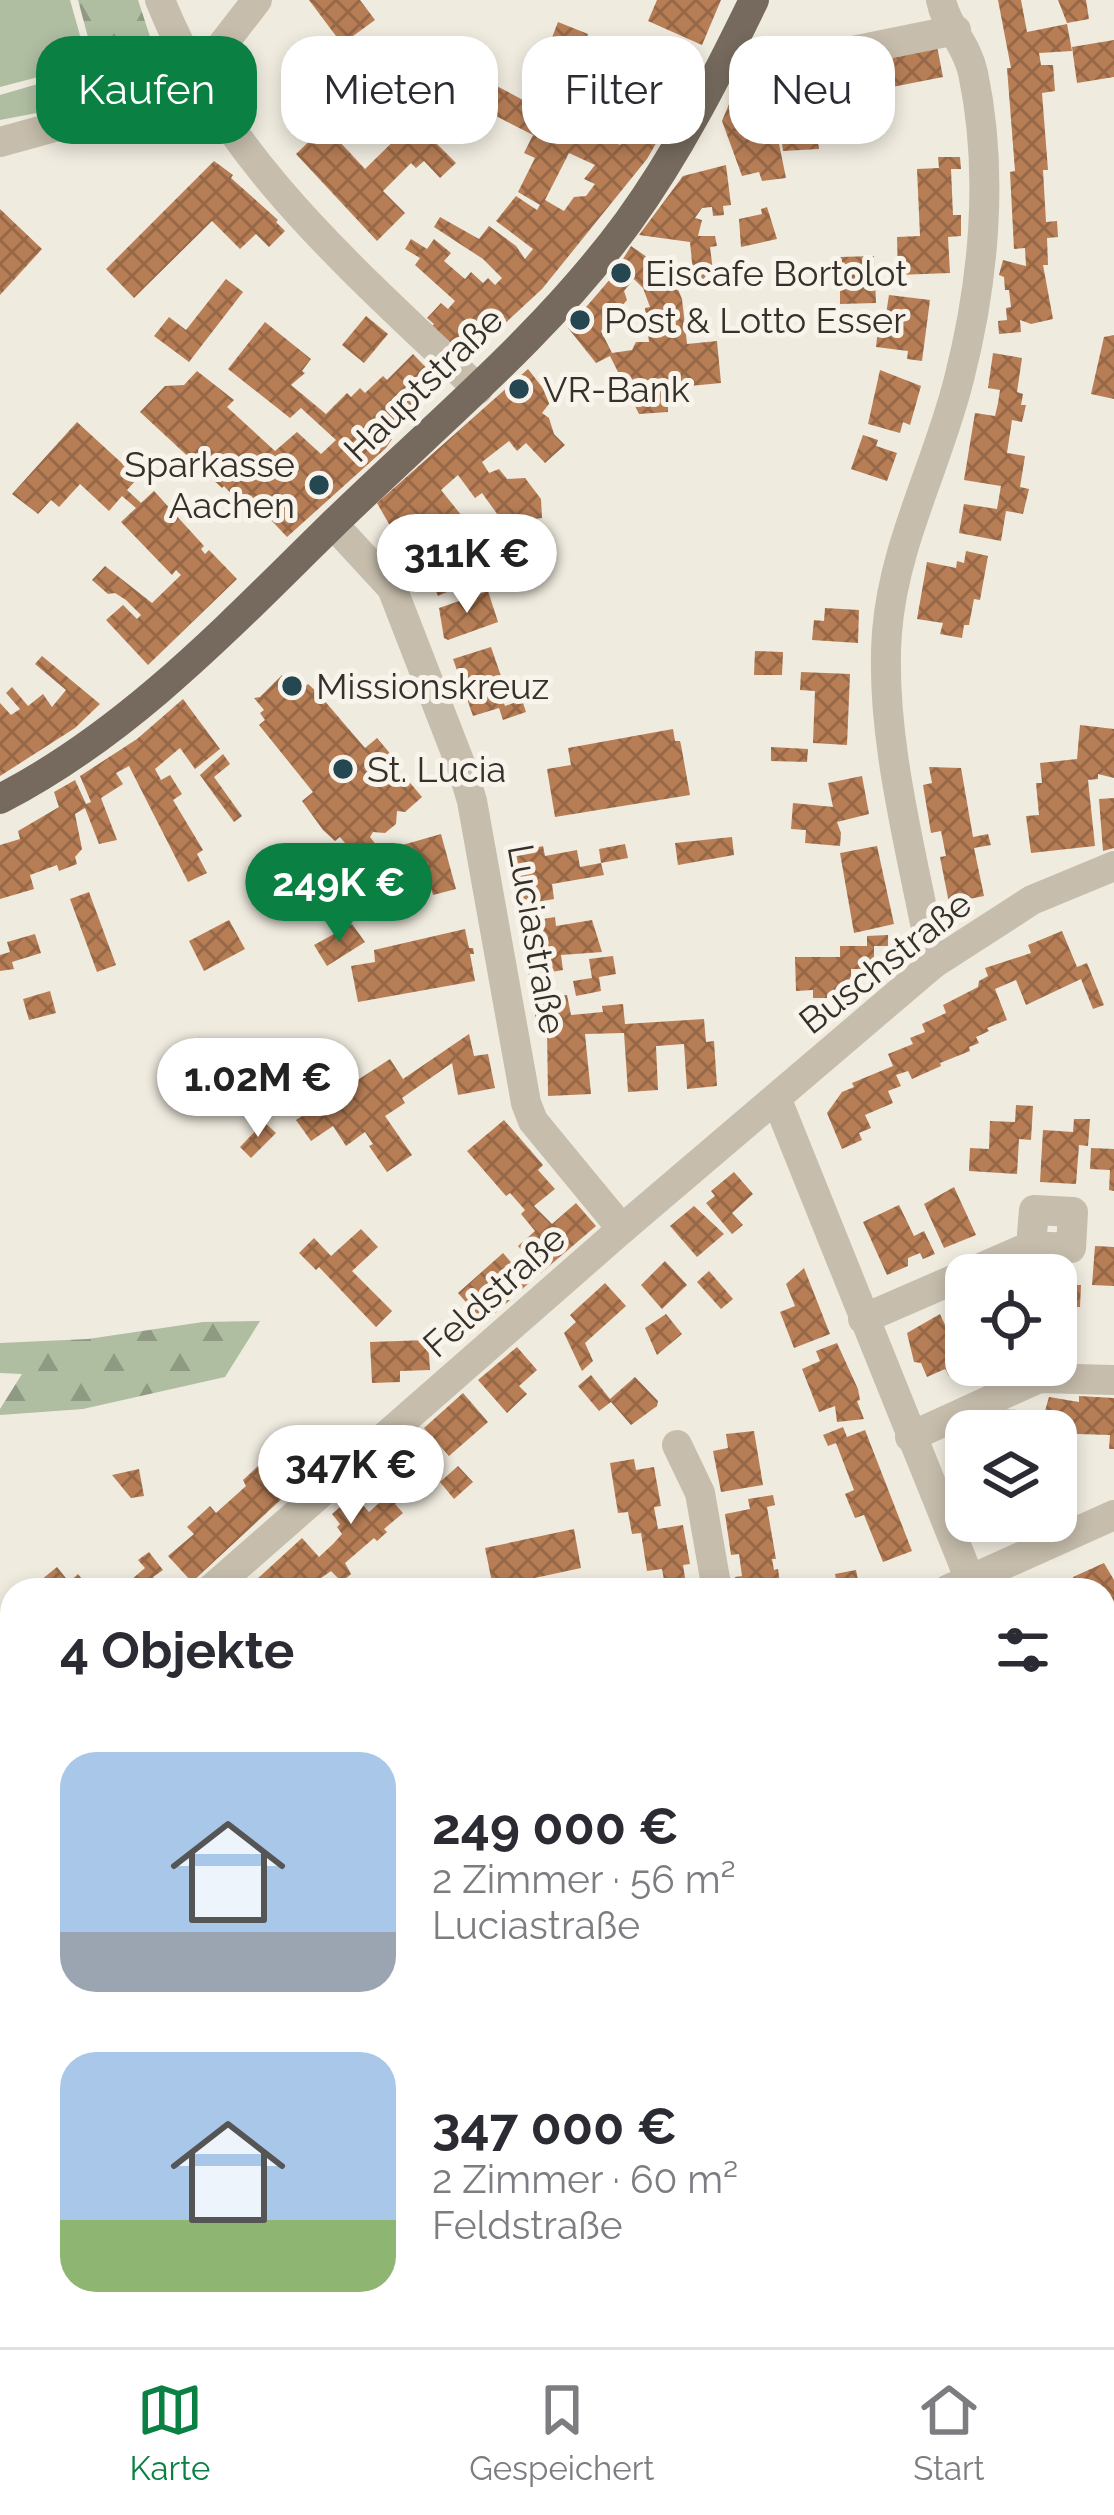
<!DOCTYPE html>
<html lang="de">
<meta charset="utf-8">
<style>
body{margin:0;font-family:Raleway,sans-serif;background:#f7f7f7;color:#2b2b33;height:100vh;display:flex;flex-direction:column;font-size:45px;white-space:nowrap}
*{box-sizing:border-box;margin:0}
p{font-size:39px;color:#7c7c81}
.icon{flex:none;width:66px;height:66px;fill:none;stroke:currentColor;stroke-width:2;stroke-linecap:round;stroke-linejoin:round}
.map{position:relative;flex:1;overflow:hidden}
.panel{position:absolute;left:0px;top:1578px;width:1116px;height:771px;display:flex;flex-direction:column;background:#fff;border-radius:36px 36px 0 0;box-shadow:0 6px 18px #0003}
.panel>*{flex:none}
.hud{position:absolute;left:36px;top:36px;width:1044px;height:108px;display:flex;gap:24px}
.tools{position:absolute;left:945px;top:1254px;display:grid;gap:24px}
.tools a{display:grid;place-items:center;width:132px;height:132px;border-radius:24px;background:#fff;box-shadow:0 6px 18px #0003;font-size:60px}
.price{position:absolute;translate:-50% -102px;padding:0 27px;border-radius:42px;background:#fff;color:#222;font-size:39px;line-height:78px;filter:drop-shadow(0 3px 6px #0008)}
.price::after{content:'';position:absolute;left:50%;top:72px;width:36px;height:27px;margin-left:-18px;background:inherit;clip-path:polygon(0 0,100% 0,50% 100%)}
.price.on{background:#0b8043;color:#fff}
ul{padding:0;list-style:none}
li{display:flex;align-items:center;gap:36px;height:300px;padding:0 60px}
li span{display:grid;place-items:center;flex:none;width:336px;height:240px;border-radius:36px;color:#555}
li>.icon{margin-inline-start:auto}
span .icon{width:144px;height:144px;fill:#fffc;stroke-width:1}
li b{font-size:51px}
h2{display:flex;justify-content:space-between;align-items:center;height:144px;padding:0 60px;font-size:51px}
.chip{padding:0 42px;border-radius:36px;background:#fff;box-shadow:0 6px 18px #0003;font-size:42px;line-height:108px}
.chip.on{background:#0b8043;color:#fff}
.tabs{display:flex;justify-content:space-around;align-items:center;height:168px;border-top:3px solid #e1e1e2;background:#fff;font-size:33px;color:#7c7c81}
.tabs a{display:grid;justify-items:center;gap:6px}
.tabs .on{color:#0b8043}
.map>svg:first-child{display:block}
.grass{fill:#afbda1}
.forest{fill:url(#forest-firs)}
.building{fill:url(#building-cross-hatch);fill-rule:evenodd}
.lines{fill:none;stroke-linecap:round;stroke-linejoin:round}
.minor{stroke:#c6bdac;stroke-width:30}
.major{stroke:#756a5d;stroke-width:30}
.poi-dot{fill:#254752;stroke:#f8f4eb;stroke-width:4.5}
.labels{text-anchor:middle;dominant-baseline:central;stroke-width:10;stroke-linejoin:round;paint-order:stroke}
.poi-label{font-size:36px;fill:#35302a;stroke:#f8f4eb;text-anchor:start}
.street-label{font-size:36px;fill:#35302a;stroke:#f8f4eb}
</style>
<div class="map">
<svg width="1114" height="2347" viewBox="0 0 1114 2347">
<defs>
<pattern id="forest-firs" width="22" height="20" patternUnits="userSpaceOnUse" patternTransform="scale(3)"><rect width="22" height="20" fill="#afbda1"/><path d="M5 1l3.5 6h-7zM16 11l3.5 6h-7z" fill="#8f9a83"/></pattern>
<pattern id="building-cross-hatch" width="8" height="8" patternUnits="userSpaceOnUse" patternTransform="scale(3)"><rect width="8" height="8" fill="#b77e56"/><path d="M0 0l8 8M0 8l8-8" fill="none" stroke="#966847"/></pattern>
</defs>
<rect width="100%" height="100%" fill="#f0ebdf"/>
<g class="grass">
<polygon points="0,0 70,0 88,64 0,87"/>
<polygon points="1114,1972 1114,2347 547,2347 545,2337 1104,2337 1104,1977"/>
</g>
<g class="forest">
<polygon points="78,0 138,0 164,79 131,95 0,120 0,95 96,67"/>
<polygon points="260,1321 225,1377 83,1409 0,1415 0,1409 22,1374 0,1373 0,1343 88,1339 203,1322"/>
</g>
<g class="building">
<polygon points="309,0 360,0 375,20 342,44"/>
<polygon points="657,0 721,0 702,45 648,21"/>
<polygon points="998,0 1021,0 1027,32 1067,24 1072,51 1039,53 1041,65 1053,65 1055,91 1042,93 1048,170 1043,170 1046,222 1057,221 1058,237 1047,238 1048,265 1043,265 1053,319 1031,324 1020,320 1021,332 999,334 998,321 1007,320 1006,308 1011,307 1009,290 1005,290 1004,277 999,275 1003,260 1026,266 1025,248 1014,249 1010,172 1015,171 1007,68 1011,68"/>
<polygon points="1058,0 1086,0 1089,19 1067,23"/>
<path d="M558,22L588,34L575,71L620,88L613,107L592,99L581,125L620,145L638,116L623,110L655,45L695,61L666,126L647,159L542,289L471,355L460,345L456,349L431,327L434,324L427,318L441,303L448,309L455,301L415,265L420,258L405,249L411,239L427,249L434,239L451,253L444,261L465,279L471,272L483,283L488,278L495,285L502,278L483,259L434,227L440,217L479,239L489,226L516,246L525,259L533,249L496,221L516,196L537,210L540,205L518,192L535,158L524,153L533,135L461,98L423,91L431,76L419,70L429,50L538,108L549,83L536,79ZM569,153L595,165L584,179L595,184L586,196L574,197L564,211L545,200Z"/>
<polygon points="1114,40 1114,77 1077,83 1072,47"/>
<polygon points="936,41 943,77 892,87 894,98 851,107 848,94 812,104 819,149 783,151 780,129 788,127 786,112 747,115 752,138 777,134 786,178 762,181 759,172 742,176 722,121 739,80"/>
<polygon points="431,117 445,132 435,142 456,163 440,178 424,161 416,168 411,163 383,191 405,213 377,241 296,154 325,126 365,169 414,121 420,127"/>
<polygon points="938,157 960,157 961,169 951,169 953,215 961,215 961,236 948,237 950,273 898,275 897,237 920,236 917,169 939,168"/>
<polygon points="214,161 233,175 231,178 278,220 276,222 285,231 269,247 256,234 240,249 212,221 134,298 106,269"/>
<polygon points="726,165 731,205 723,206 724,215 713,216 712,207 702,208 695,218 702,220 698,236 715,236 717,246 710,247 714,279 694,283 690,242 639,235 683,176"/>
<polygon points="767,207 777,239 741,247 739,219 762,214 761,209"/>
<polygon points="0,209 42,249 0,295"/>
<path d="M631,246L657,264L666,261L682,299L687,344L717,341L721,383L679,387L680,397L668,398V412L639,414L610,356L596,363L568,328L612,277ZM634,279L643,288L650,307L645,308L649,342H636L632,350L612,353L601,331L627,300L624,291Z"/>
<polygon points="874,256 876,303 840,304 840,257"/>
<polygon points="226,279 243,292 189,362 154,336 169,317 186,330"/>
<polygon points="889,295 930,300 922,361 907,359 908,351 876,347 878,329 892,330 894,315 886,314"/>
<polygon points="366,316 388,334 364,363 342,345"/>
<polygon points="265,322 311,359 302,371 305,373 291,385 326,414 347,393 351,397 360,388 365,393 383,376 387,380 413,354 440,382 395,426 398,428 390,436 392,439 386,448 287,537 255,503 247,511 224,486 222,488 140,412 165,386 184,385 197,371 234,400 227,407 275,451 297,432 321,454 336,440 301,408 290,418 228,369"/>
<polygon points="1114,335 1114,399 1091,394 1104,337"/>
<polygon points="993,353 1022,358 1017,392 1023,394 1021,405 1026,405 1022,422 1012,420 1007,453 1025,456 1020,487 1029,489 1023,514 1006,511 1001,541 959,533 964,504 997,509 1001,486 964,480 975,413 995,416 998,403 1000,390 988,388"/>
<polygon points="528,369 552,400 542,413 549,418 554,434 565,445 545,463 526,443 517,451 509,441 482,462 489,473 499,469 507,479 525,478 541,499 542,518 517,521 513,515 503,522 482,493 475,498 458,475 441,490 462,516 488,574 438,596 433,584 417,592 393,531 377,503"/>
<polygon points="880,370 921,386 910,425 903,422 900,433 868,424"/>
<polygon points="77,422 138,478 127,490 141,503 154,491 204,546 201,549 205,554 209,550 237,579 148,665 106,620 123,605 137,619 141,615 126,600 115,593 108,594 92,580 105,566 152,603 181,575 176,570 172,575 121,522 136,508 122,496 109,511 80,484 59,507 51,500 38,514 12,494"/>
<polygon points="863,435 878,440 876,446 897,453 887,481 851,469"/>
<polygon points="966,551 988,556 980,600 974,599 969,625 964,625 962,638 940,634 943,623 917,619 927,562 956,568 957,561 964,563"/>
<polygon points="488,591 498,622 448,640 444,638 439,608"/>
<polygon points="825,608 859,610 858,643 812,640 814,620 824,621"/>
<polygon points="491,647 502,679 496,681 505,706 522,700 526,712 503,720 499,708 473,716 453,659"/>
<polygon points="755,651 783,652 782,675 754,675"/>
<polygon points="42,656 100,704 75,728 0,776 0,703 11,715 20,709 6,693 12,687 28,706 43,694 52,707 66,690 35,664"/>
<polygon points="801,672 850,674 847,745 813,743 815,691 800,690"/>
<polygon points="282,675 297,693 308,684 317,692 365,748 377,738 399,764 388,772 398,785 406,778 422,797 405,812 397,811 396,824 385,833 373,832 370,837 377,846 369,853 365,848 356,856 340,837 335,841 323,830 302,801 313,792 259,725 265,720 260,713 264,710 254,698 260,697"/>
<polygon points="183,699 220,749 195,769 180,748 155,769 161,780 170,775 182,794 173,800 203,850 197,854 207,873 188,882 129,766 116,773 123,784 101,798 117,840 99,844 85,808 75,814 82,849 75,857 77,864 59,871 57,865 30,875 34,889 0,899 0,845 20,839 18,831 59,807 54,792 75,780 86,804 91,802 80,776 137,739"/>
<polygon points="1080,725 1114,729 1114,778 1098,774 1098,779 1088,780 1095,846 1031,853 1026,816 1039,815 1036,783 1042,783 1040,763 1077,759"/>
<polygon points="673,729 675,741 680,741 681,745 690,795 555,817 547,769 571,765 568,748"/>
<polygon points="771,747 808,749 807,762 771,761"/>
<polygon points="223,754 230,764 214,777 242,816 234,822 200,775"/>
<polygon points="929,767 961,768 973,837 988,834 991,845 974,848 984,896 949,903 940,857 946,856 941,831 931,833 923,785 932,783"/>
<polygon points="862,776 869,814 837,822 841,833 840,846 805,843 806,830 791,829 793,803 833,807 828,783"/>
<polygon points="1114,798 1114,848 1103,851 1099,799"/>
<polygon points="441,834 456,889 433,895 430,884 411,889 409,881 401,884 397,869 405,866 399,846"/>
<polygon points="732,837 734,855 678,865 675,843"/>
<polygon points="625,844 628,858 601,863 599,849"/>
<polygon points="543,846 545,856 577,850 580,867 601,863 604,875 552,884 554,899 516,906 507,855"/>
<polygon points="877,846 894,924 854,933 840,853"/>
<polygon points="89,892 116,965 97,972 70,899"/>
<polygon points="555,917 556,926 592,920 602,952 561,955 563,970 529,976 519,923"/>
<polygon points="229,920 245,949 204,971 189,941"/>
<polygon points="352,924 365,942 327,966 314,945"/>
<polygon points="465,929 469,948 473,948 474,954 470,954 475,981 358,1002 351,966 375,962 374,950"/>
<polygon points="1062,931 1077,967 1087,963 1104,1005 1093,1009 1081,979 1026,1005 1016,980 995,989 1007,1020 987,1028 989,1031 976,1037 979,1043 969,1047 970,1051 940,1063 941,1066 912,1079 908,1071 896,1075 901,1086 888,1091 893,1103 865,1115 871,1128 859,1133 862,1140 842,1149 827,1113 842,1092 854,1087 852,1083 893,1066 888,1054 913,1044 910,1038 925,1032 922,1024 946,1013 943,1005 978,987 979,981 988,976 985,968 1031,953 1028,945"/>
<polygon points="35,934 41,953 12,962 14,969 0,971 0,955 10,952 7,942"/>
<polygon points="888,935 888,946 874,946 874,969 851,969 851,979 845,980 843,998 813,998 813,990 796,991 795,957 840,957 840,946 867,946 867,936"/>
<polygon points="613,956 616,974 599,977 601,991 576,996 573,981 592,978 589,959"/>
<polygon points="50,991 56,1013 29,1020 23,999"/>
<polygon points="567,995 571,1015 603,1012 602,1006 623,1004 625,1024 704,1019 706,1042 714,1041 717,1086 687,1089 684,1044 656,1046 658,1090 628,1092 624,1033 585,1034 591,1094 548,1096 547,1028 538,1029 532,1000"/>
<polygon points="469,1034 474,1056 488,1054 495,1088 458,1095 452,1063 402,1098 405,1103 385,1116 412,1155 387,1172 369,1146 373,1144 365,1132 346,1146 333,1126 311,1141 296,1120 390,1059 403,1079"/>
<polygon points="1016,1105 1033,1106 1031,1140 1019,1139 1017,1174 969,1171 970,1148 989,1149 990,1121 1015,1122"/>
<polygon points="1074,1119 1090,1119 1088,1146 1079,1145 1076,1184 1040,1182 1043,1130 1073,1132"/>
<polygon points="504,1120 543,1165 538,1170 555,1189 534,1206 552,1224 576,1203 596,1226 541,1273 518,1246 535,1231 521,1214 525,1210 510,1193 506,1196 467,1151"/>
<polygon points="264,1122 276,1133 251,1158 240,1147"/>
<polygon points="1091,1148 1114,1149 1114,1191 1109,1190 1110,1170 1090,1169"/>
<polygon points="734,1172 753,1194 732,1213 743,1225 732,1234 706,1203 715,1196 711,1191"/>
<polygon points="954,1187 976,1235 944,1248 924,1204"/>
<polygon points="899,1205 914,1236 924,1231 935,1254 923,1259 920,1253 908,1258 908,1266 887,1275 863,1222"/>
<polygon points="694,1206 724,1234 697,1257 670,1226"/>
<polygon points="361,1229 378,1247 352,1271 392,1311 376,1327 319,1267 316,1270 299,1253 314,1238 331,1256"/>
<polygon points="1095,1246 1114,1247 1114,1286 1092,1285"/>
<polygon points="503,1253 529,1283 484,1323 458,1293"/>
<polygon points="665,1261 687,1285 662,1309 641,1285"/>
<polygon points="804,1268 830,1334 794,1348 780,1312 795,1306 786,1284"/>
<polygon points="709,1271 733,1299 721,1309 697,1282"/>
<polygon points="1056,1279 1071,1279 1071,1285 1081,1285 1080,1307 1070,1307 1069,1331 1056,1330"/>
<polygon points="605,1283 626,1306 585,1343 593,1361 582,1371 564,1333 576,1322 570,1315"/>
<polygon points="666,1314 682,1334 657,1355 645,1328"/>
<polygon points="940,1314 954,1344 966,1341 966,1368 949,1376 945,1369 927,1377 921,1363 914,1362 907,1333"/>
<polygon points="428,1340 430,1370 400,1371 400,1382 372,1383 370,1342"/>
<polygon points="837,1343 858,1389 860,1400 857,1401 864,1419 837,1422 835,1406 819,1412 802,1369 820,1361 816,1351"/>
<polygon points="517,1347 537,1370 519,1386 527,1394 507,1413 478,1380"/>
<polygon points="591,1375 610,1399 635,1377 658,1401 657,1406 631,1425 611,1402 599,1411 578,1386"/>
<polygon points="463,1393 488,1422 449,1456 424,1428"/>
<polygon points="1079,1396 1114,1398 1114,1449 1109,1449 1110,1435 1077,1434 1077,1444 1056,1443 1056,1431 966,1431 966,1461 954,1424 992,1409 1045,1411 1049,1397 1079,1402"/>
<polygon points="843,1427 847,1437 865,1430 912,1551 883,1562 864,1515 855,1518 845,1494 854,1490 836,1443 828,1446 823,1435"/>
<polygon points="754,1431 763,1485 721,1492 713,1451 728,1448 726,1434"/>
<polygon points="410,1441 434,1469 395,1504 403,1513 384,1529 387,1532 377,1541 374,1538 345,1563 351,1574 342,1582 331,1571 304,1590 264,1590 255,1581 302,1538 319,1557 333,1544 342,1534 337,1527 340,1524 332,1514 354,1495 369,1512 387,1496 369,1476"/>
<polygon points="272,1453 301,1481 192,1582 168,1556 194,1534 187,1527 210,1506 216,1513 246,1486 243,1480"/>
<polygon points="634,1459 636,1470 654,1467 661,1506 654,1507 658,1529 683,1525 690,1564 683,1565 687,1590 653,1590 652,1582 664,1580 662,1569 647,1571 641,1533 632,1534 628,1512 618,1513 610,1463"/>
<polygon points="458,1466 473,1482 454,1499 440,1482"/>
<polygon points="139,1469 144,1496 131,1498 112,1475"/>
<polygon points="773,1495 775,1505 767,1507 776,1559 772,1559 774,1570 778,1569 781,1590 737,1590 735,1577 742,1576 739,1554 731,1555 725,1514 750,1509 748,1499"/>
<polygon points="574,1529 581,1568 493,1587 485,1548"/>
<polygon points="149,1552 163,1570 153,1577 163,1590 126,1590 135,1583 132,1579 145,1568 138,1560"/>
<polygon points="1104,1563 1114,1580 1114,1609 1104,1613 1104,1590 1079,1590 1073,1577"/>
<polygon points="57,1567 69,1582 78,1574 91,1590 49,1590 41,1580"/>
<polygon points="856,1570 860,1590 838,1590 835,1574"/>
<polygon points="12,2140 12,2193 0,2197 0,2144"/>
</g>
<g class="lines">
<g class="minor">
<path d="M160,0C224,161 356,272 478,389"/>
<polyline points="726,57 753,71 956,30"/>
<polyline points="0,142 170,95 199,75 257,0"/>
<polyline points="333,524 392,588 463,771 472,801 526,1103 533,1121 622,1229"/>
<path d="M933,964C914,860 879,737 887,632C894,543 938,464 959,379C984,282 994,172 973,73C967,44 946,27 941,0"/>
<polyline points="777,1100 974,1590"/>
<polyline points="863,1319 1031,1246 1071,1248 1073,1212 1034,1210 1031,1246"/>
<polyline points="910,1437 1039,1378 1113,1380"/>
<polyline points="677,1445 700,1493 717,1590"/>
<polyline points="210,1590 622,1229 933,964 1032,900 1114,866"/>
<polyline points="947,1590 1114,1515"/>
<polyline points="0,1804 12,1774"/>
<polyline points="1104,1869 1114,1890"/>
<polyline points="0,1936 12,1945"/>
<polyline points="0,2253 12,2281"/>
<polyline points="35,2337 39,2347"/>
</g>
<path class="major" d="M0,799C128,733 227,628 329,528C431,428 544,337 628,222C678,153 717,76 754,0"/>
</g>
<g class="poi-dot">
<circle cx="621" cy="273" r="12"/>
<circle cx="580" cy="320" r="12"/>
<circle cx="519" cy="389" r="12"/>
<circle cx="319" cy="485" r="12"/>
<circle cx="292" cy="686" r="12"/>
<circle cx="343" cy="769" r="12"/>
</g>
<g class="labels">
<g class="poi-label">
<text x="645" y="273">Eiscafe Bortolot</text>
<text x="604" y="320">Post &amp; Lotto Esser</text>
<text x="543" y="389">VR-Bank</text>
<text x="295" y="464" text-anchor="end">Sparkasse<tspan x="295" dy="41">Aachen</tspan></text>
<text x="316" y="686">Missionskreuz</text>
<text x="367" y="769">St. Lucia</text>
</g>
<g class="street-label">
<text transform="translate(423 384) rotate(-44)">Hauptstraße</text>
<text transform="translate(537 939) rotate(80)">Luciastraße</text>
<text transform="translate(885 962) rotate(-38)">Buschstraße</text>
<text transform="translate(494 1291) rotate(-42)">Feldstraße</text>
</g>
</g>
</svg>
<div class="tools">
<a><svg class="icon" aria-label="locate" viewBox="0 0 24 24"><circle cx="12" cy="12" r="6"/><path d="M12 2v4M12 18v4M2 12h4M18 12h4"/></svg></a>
<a><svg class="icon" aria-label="layers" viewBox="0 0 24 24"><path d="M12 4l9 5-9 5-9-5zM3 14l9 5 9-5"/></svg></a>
</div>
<b class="price" style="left:467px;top:616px">311K €</b>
<b class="price on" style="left:339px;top:945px">249K €</b>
<b class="price" style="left:258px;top:1140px">1.02M €</b>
<b class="price" style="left:351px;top:1527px">347K €</b>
<div class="hud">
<a class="chip on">Kaufen</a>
<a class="chip">Mieten</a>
<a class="chip">Filter</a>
<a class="chip">Neu</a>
</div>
<section class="panel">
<h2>4 Objekte<svg class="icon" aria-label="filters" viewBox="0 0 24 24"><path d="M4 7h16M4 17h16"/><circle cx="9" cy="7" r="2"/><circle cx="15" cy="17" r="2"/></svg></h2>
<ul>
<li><span style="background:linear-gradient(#a9c7e8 75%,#9aa5b1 0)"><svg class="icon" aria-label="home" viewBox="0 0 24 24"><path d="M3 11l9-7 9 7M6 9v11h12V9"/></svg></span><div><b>249 000 €</b><p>2 Zimmer · 56 m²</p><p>Luciastraße</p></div></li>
<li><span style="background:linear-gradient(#a9c7e8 70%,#8fb573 0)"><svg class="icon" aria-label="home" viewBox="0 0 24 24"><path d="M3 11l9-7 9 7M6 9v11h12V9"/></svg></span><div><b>347 000 €</b><p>2 Zimmer · 60 m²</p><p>Feldstraße</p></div></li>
</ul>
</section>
</div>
<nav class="tabs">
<a class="on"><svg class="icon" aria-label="map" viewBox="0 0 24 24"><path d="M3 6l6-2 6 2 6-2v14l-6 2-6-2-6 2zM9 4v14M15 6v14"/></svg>Karte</a>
<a><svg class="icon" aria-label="saved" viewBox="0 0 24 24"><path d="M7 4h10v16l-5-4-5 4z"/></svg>Gespeichert</a>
<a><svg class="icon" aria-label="home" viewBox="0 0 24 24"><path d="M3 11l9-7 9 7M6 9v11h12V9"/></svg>Start</a>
</nav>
